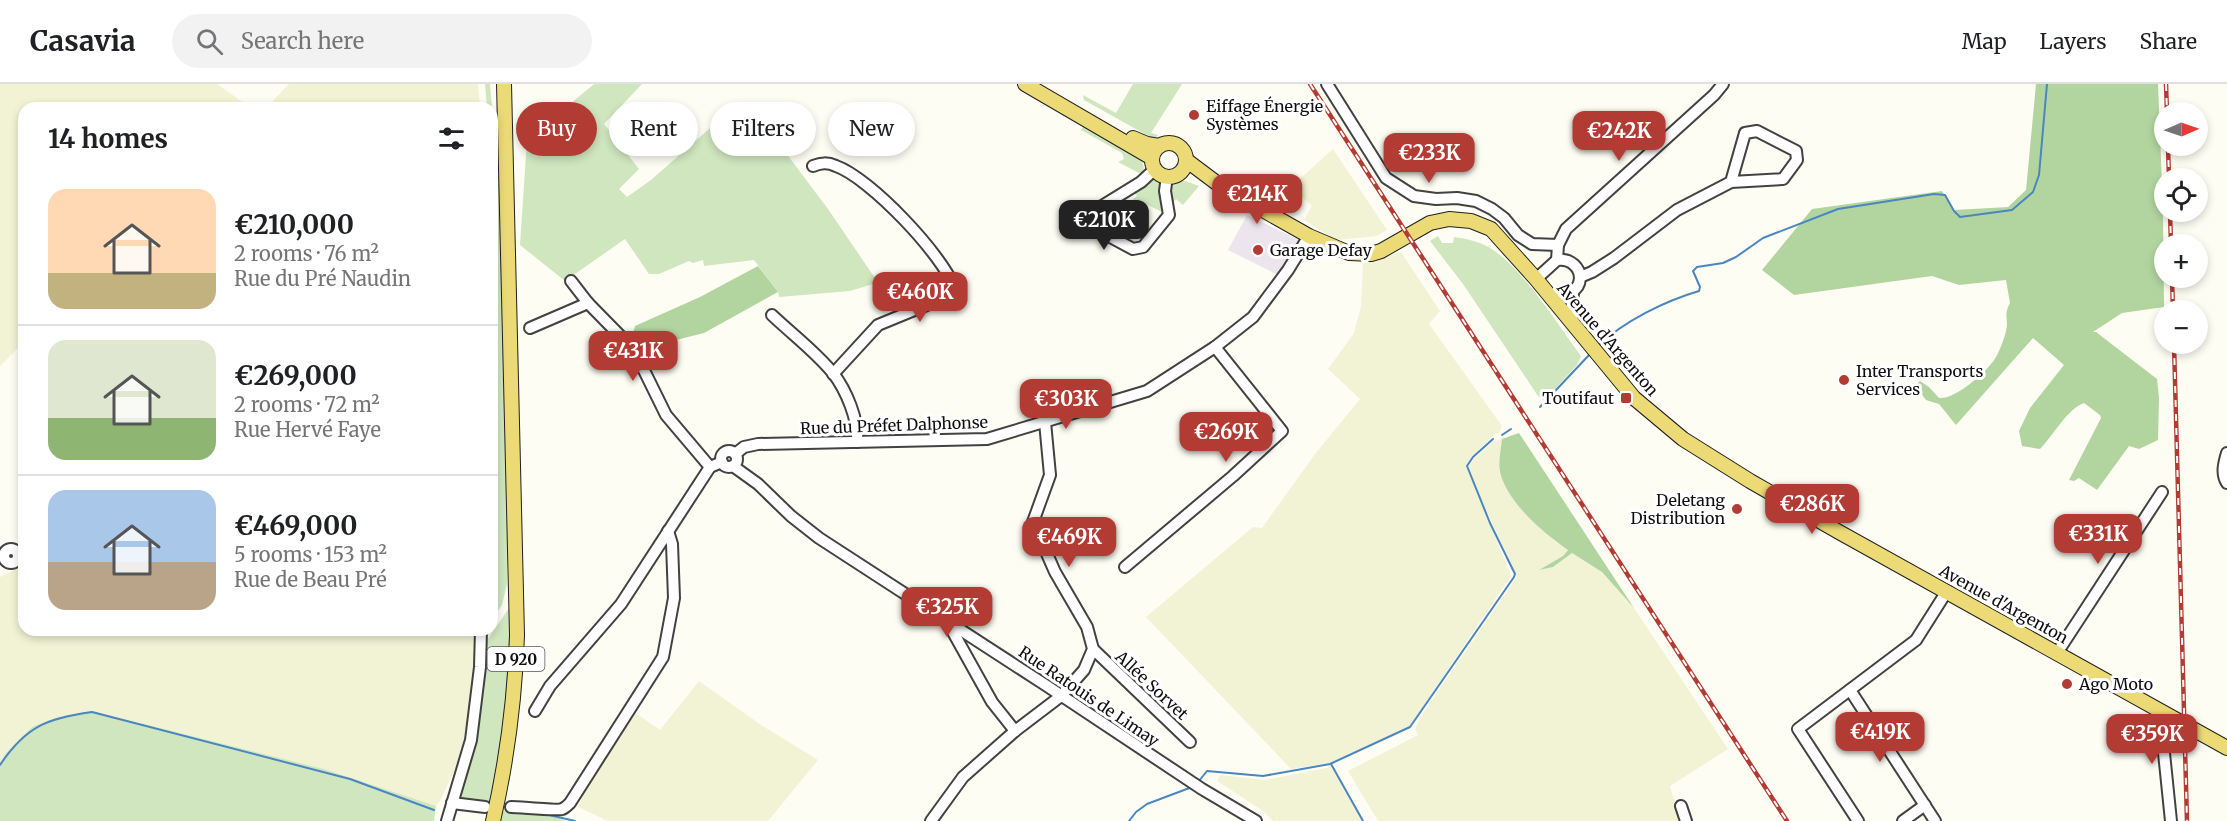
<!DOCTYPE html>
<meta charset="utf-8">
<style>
body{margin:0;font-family:Merriweather,serif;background:#f2f2f2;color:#202124;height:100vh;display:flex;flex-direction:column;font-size:22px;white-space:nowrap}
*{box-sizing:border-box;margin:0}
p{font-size:20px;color:#757577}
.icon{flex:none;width:33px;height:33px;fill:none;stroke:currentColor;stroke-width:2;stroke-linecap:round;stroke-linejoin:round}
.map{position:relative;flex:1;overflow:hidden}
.side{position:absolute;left:18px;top:18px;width:480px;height:534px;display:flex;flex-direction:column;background:#fff;border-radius:18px;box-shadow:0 3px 9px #0003}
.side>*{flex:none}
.banner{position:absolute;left:516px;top:18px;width:570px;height:54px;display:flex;gap:12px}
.needle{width:39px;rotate:88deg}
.tools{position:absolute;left:2154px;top:18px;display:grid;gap:12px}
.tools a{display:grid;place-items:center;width:54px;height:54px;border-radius:50%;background:#fff;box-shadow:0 3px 9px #0003;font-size:30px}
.price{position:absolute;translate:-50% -51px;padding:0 14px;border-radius:12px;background:#b23b34;color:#fff;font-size:20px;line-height:39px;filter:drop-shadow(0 2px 3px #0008)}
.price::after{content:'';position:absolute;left:50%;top:36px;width:18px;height:14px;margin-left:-9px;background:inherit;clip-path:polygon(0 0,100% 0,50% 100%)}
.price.active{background:#222;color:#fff}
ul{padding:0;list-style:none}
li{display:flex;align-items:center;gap:18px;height:150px;padding:0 30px}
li+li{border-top:2px solid #e0e0e0}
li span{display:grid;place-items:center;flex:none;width:168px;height:120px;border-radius:18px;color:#555}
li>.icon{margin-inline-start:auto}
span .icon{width:72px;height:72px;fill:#fffc;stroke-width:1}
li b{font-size:26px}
h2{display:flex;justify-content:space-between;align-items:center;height:72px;padding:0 30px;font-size:26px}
.chip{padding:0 21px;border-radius:27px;background:#fff;box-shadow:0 3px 9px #0003;font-size:21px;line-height:54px}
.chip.active{background:#b23b34;color:#fff}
header{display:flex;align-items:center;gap:36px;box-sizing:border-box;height:84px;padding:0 30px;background:#fff;border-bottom:2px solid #e0e0e0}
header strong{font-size:28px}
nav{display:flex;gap:33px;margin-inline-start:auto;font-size:21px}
.search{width:420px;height:54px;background:#f2f2f2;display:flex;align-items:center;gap:15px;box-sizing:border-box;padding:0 21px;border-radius:33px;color:#757577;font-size:22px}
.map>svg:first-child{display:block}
.industrial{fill:#ede5ed}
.farmland{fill:#f2f2d5}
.green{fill:#cfe6bf}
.forest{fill:#b2d5a0}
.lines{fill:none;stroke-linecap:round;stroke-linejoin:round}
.stream{stroke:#4a86c0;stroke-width:2}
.minor-casing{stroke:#424242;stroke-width:14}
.major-casing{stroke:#202020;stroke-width:16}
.minor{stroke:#fff;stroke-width:10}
.major{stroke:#ebda76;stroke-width:14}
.rail-casing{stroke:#b23b34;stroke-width:4.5}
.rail{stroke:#fff;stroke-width:2;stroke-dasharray:7;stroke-linecap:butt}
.poi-dot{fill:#b23b34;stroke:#fff;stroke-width:2}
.labels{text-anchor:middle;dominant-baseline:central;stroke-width:6;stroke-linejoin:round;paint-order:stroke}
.shield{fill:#fff;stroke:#575757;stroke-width:1.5}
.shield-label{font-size:15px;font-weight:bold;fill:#0f0f0f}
.poi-label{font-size:16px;fill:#0f0f0f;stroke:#fff;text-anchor:start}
.street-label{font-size:16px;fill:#0f0f0f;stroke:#fff}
</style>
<header>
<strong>Casavia</strong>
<div class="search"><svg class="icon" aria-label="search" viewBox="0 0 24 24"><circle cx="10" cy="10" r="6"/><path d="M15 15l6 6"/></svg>Search here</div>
<nav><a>Map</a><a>Layers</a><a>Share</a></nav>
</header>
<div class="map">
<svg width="2227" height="737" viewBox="0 0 2227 737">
<rect width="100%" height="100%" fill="#fefdf3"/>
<polygon class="industrial" points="1247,131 1299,156 1278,191 1228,166"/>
<g class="farmland">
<polygon points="0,0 217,0 251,24 24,24 24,258 0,282"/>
<polygon points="289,0 478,0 480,24 271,24 270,20"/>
<polygon points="1333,65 1387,146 1377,152 1336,156 1304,136 1312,122 1300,111 1292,109 1284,113 1282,111"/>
<polygon points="1401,168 1440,227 1429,240 1502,342 1499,349 1496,349 1472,372 1466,383 1470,393 1469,382 1474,375 1493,358 1502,355 1499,387 1510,409 1554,457 1568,466 1563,472 1541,485 1553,483 1572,469 1602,488 1634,524 1728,665 1670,702 1680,737 1378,737 1348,687 1418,651 1415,645 1421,632 1517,493 1474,400 1511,492 1409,643 1329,679 1291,685 1146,533 1253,443 1262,444 1315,370 1360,315 1328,285 1354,249 1361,222 1363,179"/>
<polygon points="24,481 24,546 475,546 473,603 465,650 456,683 440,717 436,722 429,721 324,685 92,627 32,643 6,669 0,679 0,493"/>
<polygon points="699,597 761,641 818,676 768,737 608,737 578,723 584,709 634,628 660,646"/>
<polygon points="1331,683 1362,737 1273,737 1263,727 1217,697 1220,691 1265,696"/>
</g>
<g class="green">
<polygon points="485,0 490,0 501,124 508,374 507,500 502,521 492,535 492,122 495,114 492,77 492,24 487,24"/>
<polygon points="594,0 642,0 604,40 639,85 619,105 627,113 651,96 734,23 746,30 746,35 768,45 828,125 877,197 876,199 850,207 779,213 778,208 754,176 704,182 703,176 693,179 689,177 659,190 649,190 625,155 565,197 520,161 527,56"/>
<polygon points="1133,0 1182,0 1151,49 1158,51 1157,53 1150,53 1084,16 1083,11 1116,29"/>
<polygon points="1084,41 1142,76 1144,85 1141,90 1118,78 1124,75 1122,69 1081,46"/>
<polygon points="1153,95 1163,100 1166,130 1142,118 1139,123 1130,118 1137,112 1134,108"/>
<polygon points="1185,97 1199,102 1183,121 1176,115 1172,120 1171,102 1177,98"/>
<path d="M1438,152L1442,159H1453L1454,153C1467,155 1478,157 1490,164C1522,183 1558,241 1581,272L1577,281L1544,317L1538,312L1463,200L1430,157Z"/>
<polygon points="509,524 511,525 512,531 506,633 491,720 463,716 460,709 486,558"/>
<polygon points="92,627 324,685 436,722 434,737 0,737 0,679 6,669 32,643 58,633"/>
<polygon points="581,709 583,710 569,730 560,734 565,737 499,737 502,727 555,730"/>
</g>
<g class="forest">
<path d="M2036,0H2158L2163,126L2164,223L2122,229L2093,248H2096L2157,295L2159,314L2158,356L2139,365L2129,362L2097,406L2079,394L2074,397L2069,396L2101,334L2100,331L2084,319C2068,324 2053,352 2040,365L2022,362L2019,347L2030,324L2064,281L2033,254L1956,341L1939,320L1926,316L1915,301L1920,297L1929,303L1939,314C1955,316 1988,287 1996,273C2000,266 2004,255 2006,247C2009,235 2003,231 2010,219L2006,196L1959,201L1932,192L1794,211L1762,186L1812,125L1942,107L1954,126L2008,123L2026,106Z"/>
<polygon points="758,182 778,208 704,249 676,256 654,257 632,254 635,242 700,213"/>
<path d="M1519,349L1634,524L1602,488L1572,469L1553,483L1539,486L1563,472L1568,466C1544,450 1507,418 1500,388C1498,379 1501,365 1502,355Z"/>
</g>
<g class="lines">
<g class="stream">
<path d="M1598,262C1624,237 1665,217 1699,207L1700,203L1693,187L1697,183L1723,179L1736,173L1763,154L1838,125L1934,110L1945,111L1954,127L1960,133L2012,126L2033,108L2039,91L2047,0"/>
<polyline points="1540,323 1590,270"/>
<polyline points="1502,351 1511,345"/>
<polyline points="1331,680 1363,737"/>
<path d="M0,681C26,642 48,634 92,628L350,695L434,726"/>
<polyline points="1199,697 1207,687 1263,692 1330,680 1410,643 1514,493 1515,490 1490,439 1467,382 1473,373 1493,355"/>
<polyline points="545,730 575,737"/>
<polyline points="1129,737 1136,728 1147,720 1192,703"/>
</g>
<g class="minor-casing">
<g id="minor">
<polyline points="1327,0 1386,94 1414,112 1436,115 1457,114 1476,117 1492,125 1504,134 1518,151 1532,160 1558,161"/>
<path d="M813,82C821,79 827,78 836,82C870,94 943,171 955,205L951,211L878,241L833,290"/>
<polyline points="1155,85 1141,98 1094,127 1091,130 1092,143 1133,165 1143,163 1169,131 1165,107 1167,92"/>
<polyline points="1557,176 1558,161 1566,145 1714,11 1723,0"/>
<polyline points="1580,193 1592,188 1614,174 1677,126 1731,98 1783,95 1797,76 1796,67 1757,47 1745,49 1731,98"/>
<path d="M1536,195L1557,176C1586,172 1592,218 1548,210"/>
<polyline points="571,197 588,219 634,266 666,331 710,383"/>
<polyline points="1573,209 1571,227 1573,240"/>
<path d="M772,231C792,250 816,268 833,289C846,306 859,336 857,358"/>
<polyline points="530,244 588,219"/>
<circle cx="729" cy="375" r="8"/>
<path d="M2227,369C2224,379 2221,390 2227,399"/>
<polyline points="735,370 744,363 758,360 987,355 1147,307 1215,263 1253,233 1288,186 1309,152"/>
<polyline points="733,382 758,400 791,432 819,454 1047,602 1202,705 1256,737"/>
<circle cx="11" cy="472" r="7"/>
<polyline points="1125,483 1233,392 1282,347 1215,263"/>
<polyline points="948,539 992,618 1015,647"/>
<polyline points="1093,565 1190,658"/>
<polyline points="2057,569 2162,408"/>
<polyline points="1850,606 1935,737"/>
<polyline points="535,627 550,602 621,520 710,383 722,378"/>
<polyline points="2165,629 2161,640 2171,737"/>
<polyline points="452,719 485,723"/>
<polyline points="1681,722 1686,737"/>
<path d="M511,723C520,723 558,727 562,725C565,724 569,720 570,719L663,573L674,514L672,460L668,447"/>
<polyline points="447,737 471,656 480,583 481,546"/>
<polyline points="931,737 963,693 1015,647 1061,612 1084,586 1093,565 1087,543 1055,488 1033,438 1050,391 1045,338"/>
<polyline points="1858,737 1798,645 1916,556 1947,507"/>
<polyline points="1903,737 1925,721"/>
</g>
</g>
<g class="major-casing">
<g id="major">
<polyline points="1025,0 1152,74"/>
<polyline points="1133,54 1147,60 1159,62"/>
<circle cx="1169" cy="76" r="17"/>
<polyline points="1186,76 1222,103 1309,152 1349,169 1371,170 1381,167 1430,139 1449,135 1471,137 1491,145 1536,195 1634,314 1683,355 1750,397 1839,448 2227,664"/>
<path d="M493,737C507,676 515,614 517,551L504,0"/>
</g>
</g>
<use href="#minor" class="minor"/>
<use href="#major" class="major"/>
<g class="rail-casing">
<g id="rail">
<polyline points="1310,0 1787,737"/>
<polyline points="2166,0 2167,28"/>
<polyline points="2168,62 2169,94"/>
<polyline points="2170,128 2171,160"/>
<polyline points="2172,194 2173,226"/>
<polyline points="2174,260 2187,737"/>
</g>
</g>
<use href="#rail" class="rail"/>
</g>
<g class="poi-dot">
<circle cx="1194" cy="31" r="6"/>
<circle cx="1258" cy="166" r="6"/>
<circle cx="1844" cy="296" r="6"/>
<rect x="1620" y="308" width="12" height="12" rx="3"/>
<circle cx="1737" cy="425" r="6"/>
<circle cx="2067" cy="600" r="6"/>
</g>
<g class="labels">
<rect class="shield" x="487.5" y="563" width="57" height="24" rx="4.5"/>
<g class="shield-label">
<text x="516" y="575">D 920</text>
</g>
<g class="poi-label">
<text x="1206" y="22">Eiffage Énergie<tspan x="1206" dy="18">Systèmes</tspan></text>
<text x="1270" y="166">Garage Defay</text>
<text x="1856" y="287">Inter Transports<tspan x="1856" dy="18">Services</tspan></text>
<text x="1614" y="314" text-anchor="end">Toutifaut</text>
<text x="1725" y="416" text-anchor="end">Deletang<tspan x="1725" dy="18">Distribution</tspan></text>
<text x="2079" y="600">Ago Moto</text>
</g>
<g class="street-label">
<text transform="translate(1608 255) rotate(49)">Avenue d'Argenton</text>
<text transform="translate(894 341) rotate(-2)">Rue du Préfet Dalphonse</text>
<text transform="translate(2004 520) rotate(29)">Avenue d'Argenton</text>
<text transform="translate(1152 601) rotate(43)">Allée Sorvet</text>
<text transform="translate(1089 612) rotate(34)">Rue Ratouis de Limay</text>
</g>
</g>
</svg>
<div class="tools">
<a><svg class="needle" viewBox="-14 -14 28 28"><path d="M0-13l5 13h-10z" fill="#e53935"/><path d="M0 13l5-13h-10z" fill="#757577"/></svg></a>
<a><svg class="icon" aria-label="locate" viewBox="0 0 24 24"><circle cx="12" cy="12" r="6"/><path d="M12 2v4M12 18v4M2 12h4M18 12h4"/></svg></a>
<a>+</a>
<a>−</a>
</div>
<b class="price" style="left:1619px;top:78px">€242K</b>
<b class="price" style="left:1429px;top:100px">€233K</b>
<b class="price" style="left:1257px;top:141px">€214K</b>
<b class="price active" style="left:1104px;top:167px">€210K</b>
<b class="price" style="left:920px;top:239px">€460K</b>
<b class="price" style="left:633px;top:298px">€431K</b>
<b class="price" style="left:1066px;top:346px">€303K</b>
<b class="price" style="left:1226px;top:379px">€269K</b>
<b class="price" style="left:1812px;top:451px">€286K</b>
<b class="price" style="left:2098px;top:481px">€331K</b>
<b class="price" style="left:1069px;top:484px">€469K</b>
<b class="price" style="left:947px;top:554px">€325K</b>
<b class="price" style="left:1880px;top:679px">€419K</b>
<b class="price" style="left:2152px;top:681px">€359K</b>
<div class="banner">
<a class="chip active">Buy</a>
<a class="chip">Rent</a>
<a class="chip">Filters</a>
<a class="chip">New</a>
</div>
<section class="side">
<h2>14 homes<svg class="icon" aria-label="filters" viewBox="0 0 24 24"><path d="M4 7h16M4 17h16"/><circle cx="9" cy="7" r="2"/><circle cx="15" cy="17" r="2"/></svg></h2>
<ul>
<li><span style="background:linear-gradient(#ffd9b3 70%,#c2b280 0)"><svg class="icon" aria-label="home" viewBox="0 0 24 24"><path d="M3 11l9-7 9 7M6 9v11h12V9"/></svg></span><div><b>€210,000</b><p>2 rooms · 76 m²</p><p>Rue du Pré Naudin</p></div></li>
<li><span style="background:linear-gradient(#dfe7d0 65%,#8fb573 0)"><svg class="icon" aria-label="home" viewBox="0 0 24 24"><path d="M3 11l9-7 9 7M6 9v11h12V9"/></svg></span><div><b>€269,000</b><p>2 rooms · 72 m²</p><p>Rue Hervé Faye</p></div></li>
<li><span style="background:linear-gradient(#a9c7e8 60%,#b9a48a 0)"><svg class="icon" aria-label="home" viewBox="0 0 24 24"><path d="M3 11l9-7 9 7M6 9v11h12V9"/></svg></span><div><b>€469,000</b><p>5 rooms · 153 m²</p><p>Rue de Beau Pré</p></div></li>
</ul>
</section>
</div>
